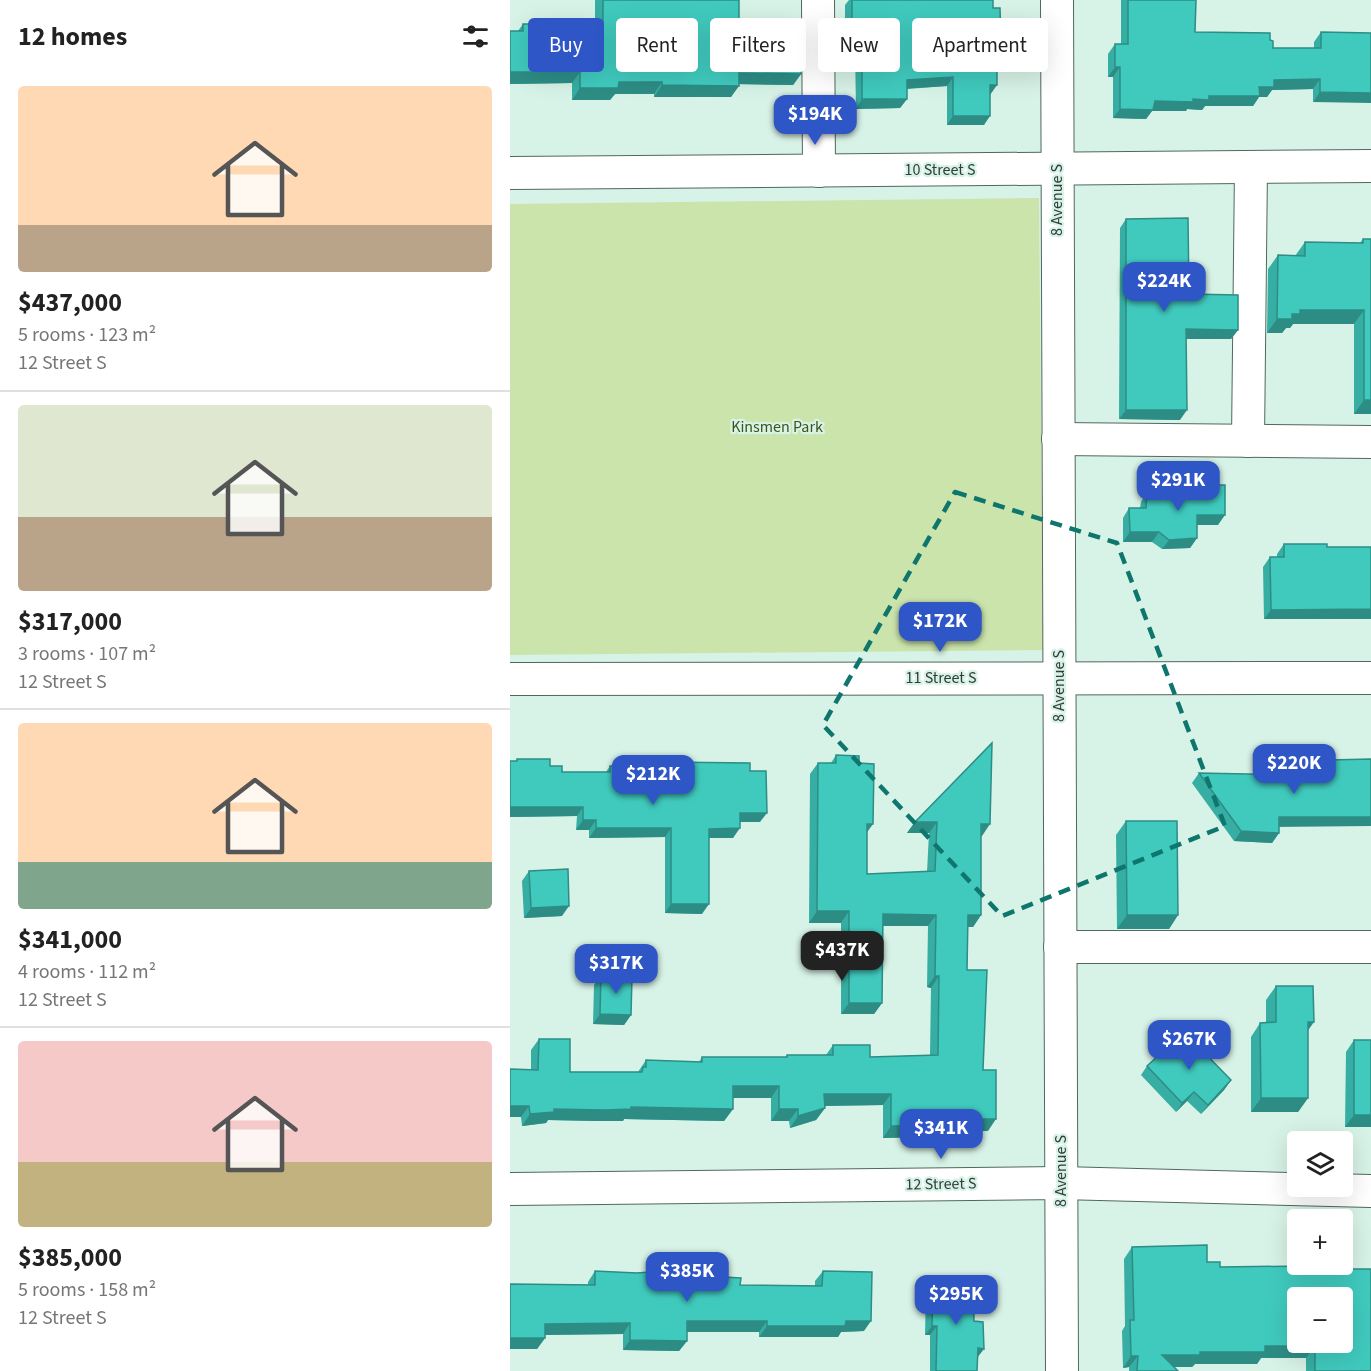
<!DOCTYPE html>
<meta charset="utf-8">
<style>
body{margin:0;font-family:"Source Sans 3",sans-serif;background:#f2f2f2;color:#222;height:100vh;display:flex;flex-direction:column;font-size:22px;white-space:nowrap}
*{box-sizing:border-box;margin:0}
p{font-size:20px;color:#767676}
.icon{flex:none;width:33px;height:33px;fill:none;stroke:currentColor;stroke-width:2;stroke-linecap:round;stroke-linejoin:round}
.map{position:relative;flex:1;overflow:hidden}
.drawer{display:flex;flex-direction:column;background:#fff;width:510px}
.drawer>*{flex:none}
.hud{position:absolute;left:18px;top:18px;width:570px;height:54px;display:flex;gap:12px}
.fabs{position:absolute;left:777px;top:1131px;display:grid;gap:12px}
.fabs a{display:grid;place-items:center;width:66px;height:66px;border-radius:6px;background:#fff;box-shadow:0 6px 24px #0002;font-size:30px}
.price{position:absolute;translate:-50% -51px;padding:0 14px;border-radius:12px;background:#2f56c6;color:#fff;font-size:20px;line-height:39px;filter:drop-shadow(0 2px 3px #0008)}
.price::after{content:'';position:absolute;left:50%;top:36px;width:18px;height:14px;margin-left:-9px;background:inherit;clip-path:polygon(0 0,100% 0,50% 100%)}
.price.selected{background:#222;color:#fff}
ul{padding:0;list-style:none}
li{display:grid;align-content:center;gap:12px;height:318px;padding:0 18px}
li+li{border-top:2px solid #e0e0e0}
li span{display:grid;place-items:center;height:186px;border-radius:6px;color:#555}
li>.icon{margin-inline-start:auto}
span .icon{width:108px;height:108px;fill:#fffc;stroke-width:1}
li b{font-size:26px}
h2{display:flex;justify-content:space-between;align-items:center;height:72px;padding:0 18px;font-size:26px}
.tag{padding:0 21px;border-radius:6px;background:#fff;box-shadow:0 6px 24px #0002;font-size:21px;line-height:54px}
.tag.selected{background:#2f56c6;color:#fff}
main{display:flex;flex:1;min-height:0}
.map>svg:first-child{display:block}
.green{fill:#cbe4ac}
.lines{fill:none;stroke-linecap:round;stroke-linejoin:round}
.minor-casing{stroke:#51685e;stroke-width:34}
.minor{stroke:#fff;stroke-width:32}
.wall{fill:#37aea3}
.shaded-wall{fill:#2d8d85}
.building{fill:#40cabe;stroke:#2d8d85;stroke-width:1.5;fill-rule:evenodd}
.marked{fill:none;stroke:#0f766e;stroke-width:4.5;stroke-dasharray:12 8;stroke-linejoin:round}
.labels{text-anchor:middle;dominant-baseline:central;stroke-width:4.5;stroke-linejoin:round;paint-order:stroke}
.street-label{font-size:16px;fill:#323c38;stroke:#d7f2e6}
.park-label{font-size:16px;fill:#3e5318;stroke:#d7f2e6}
</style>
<main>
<section class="drawer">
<h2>12 homes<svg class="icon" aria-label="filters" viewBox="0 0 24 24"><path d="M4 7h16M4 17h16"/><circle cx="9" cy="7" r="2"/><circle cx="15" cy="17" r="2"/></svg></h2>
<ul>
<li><span style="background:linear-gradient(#ffd9b3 75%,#b9a48a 0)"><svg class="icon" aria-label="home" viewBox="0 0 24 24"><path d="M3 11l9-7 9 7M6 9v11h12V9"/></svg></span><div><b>$437,000</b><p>5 rooms · 123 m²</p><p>12 Street S</p></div></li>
<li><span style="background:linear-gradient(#dfe7d0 60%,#b9a48a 0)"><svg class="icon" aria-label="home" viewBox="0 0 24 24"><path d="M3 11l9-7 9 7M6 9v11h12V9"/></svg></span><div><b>$317,000</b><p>3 rooms · 107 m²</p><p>12 Street S</p></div></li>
<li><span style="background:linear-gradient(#ffd9b3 75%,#7fa58c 0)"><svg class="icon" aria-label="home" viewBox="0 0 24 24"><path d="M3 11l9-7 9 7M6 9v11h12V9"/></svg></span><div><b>$341,000</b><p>4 rooms · 112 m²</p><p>12 Street S</p></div></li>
<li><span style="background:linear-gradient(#f6c9c9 65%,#c2b280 0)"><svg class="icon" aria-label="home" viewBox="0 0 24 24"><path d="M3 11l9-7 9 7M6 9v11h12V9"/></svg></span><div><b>$385,000</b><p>5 rooms · 158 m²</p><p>12 Street S</p></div></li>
</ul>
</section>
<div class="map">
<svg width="861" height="1371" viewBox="0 0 861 1371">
<rect width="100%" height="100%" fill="#d7f2e6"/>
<polygon class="green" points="529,198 533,650 0,655 0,204"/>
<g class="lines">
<g class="minor-casing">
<g id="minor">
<polyline points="308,0 309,171"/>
<polyline points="547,0 552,1371"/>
<polyline points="0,173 861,166"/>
<polyline points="548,439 861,442"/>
<polyline points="738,441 741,167"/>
<polyline points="0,679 861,678"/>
<polyline points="550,947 861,947"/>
<polyline points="0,1189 551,1183 861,1191"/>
</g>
</g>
<use href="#minor" class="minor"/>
</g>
<g class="wall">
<polygon points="85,0 229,0 229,24 291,74 283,85 229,84 221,97 144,97 144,94 105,94 100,100 62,100 62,83 0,84 0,31 8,31 13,24 42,31 85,31"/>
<polygon points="339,0 483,0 483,8 491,43 487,48 480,95 474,125 437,125 437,86 397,89 397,99 390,108 346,109 345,50 335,50 335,5"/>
<polygon points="611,0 686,0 685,32 760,40 763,48 804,48 804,42 811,32 861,33 803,102 803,89 762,90 757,97 749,97 743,106 695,106 692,110 677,109 676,111 642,111 636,119 603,118 603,77 598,77 598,54 605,44 611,44"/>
<polygon points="616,219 679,294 728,330 721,339 676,339 670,420 609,419 610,228"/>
<polygon points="853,239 861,239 861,414 844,414 844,324 783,324 780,328 776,328 772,333 757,333 758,269 768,255 785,256 795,242 850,243"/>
<polygon points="637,492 708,525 687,525 687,538 680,548 652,549 642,542 613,542 613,518 619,508 630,508 631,502"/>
<polygon points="774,544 817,547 861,547 861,619 754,619 753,567 760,557 767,557 767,554"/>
<polygon points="482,743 472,836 471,836 471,915 463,927 458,927 457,970 473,1070 478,1131 456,1131 452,1136 373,1138 373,1105 315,1106 315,1108 306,1120 280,1128 279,1121 261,1121 261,1098 223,1098 223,1109 214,1121 114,1119 113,1121 87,1121 38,1120 36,1123 12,1126 11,1117 0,1117 0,1069 21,1069 21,1050 29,1039 60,1072 128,1072 136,1060 189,1062 192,1057 276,1057 277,1055 316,1055 323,1045 360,1057 420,1055 421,988 417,987 418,926 373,926 372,1003 364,1014 331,1014 331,923 299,923 300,774 308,763 321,763 326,755 349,763 357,832 357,874 417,872 419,833 397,833 405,822"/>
<polygon points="7,759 40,766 52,772 96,772 100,766 151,767 154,762 240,771 250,822 230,822 223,838 199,838 192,914 155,913 155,837 79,838 79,830 66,830 67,816 0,817 0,761 6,761"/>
<polygon points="861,759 769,827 769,833 762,843 724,841 682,783 689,773 792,775 794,772 813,772 813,769 820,760"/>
<polygon points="616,821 668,915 659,929 607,929 606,835"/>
<polygon points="19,871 52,916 14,918 12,881"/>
<polygon points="91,975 121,1015 114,1025 83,1024 84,985"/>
<polygon points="766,986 798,1030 798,1098 788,1112 741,1112 741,1037 750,1023 756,1023 756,1000"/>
<polygon points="844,1040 861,1127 835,1127 836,1052"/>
<polygon points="637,1066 721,1080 714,1090 691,1114 677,1101 666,1112 631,1075"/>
<polygon points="622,1247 697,1262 710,1267 861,1371 796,1371 796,1358 751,1358 747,1364 685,1364 682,1367 664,1367 668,1371 619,1371 619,1367 613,1368 612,1331 615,1326 614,1259"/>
<polygon points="85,1271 177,1275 230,1285 305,1286 305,1281 313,1271 354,1331 331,1332 328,1337 249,1337 249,1332 177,1332 177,1341 169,1351 113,1350 113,1334 35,1335 35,1338 27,1349 0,1349 78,1285 78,1282"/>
<polygon points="423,1279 464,1321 468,1357 467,1371 420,1371 420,1335 415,1335 416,1289"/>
</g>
<g class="shaded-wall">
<polygon points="342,41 352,41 345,50 335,50"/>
<polygon points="605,67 610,67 603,77 598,77"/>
<polygon points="0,72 70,72 62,83 0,84"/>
<polygon points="229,73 291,74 283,85 221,84"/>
<polygon points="443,77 437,86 390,89 397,80"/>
<polygon points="810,79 803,89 762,90 757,97 749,97 743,106 695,106 692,110 677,109 676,111 642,111 636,119 603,118 610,109 645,101 683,99 749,87 764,80"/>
<polygon points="109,82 152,82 144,94 105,94 100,100 62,100 70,88"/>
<polygon points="152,85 229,86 221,97 144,97"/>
<polygon points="480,85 487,85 480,95"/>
<polygon points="810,92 861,93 861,103 803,102"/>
<polygon points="352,99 397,99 390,108 346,109"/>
<polygon points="443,116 480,116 474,125 437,125"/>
<polygon points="790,310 854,310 844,324 783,324 780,328 776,328 772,333 757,333 767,319 782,314"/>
<polygon points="676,329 728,330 721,339 670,339"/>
<polygon points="854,400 861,400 861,414 844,414"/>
<polygon points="616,410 677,410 670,420 609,419"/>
<polygon points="687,515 715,515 708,525 680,525"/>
<polygon points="620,532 649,532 642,542 613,542"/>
<polygon points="687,538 680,548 652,549 659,540"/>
<polygon points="861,609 861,619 754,619 761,610"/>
<polygon points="0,807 73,807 67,816 0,817"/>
<polygon points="230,813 257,813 250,822 223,822"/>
<polygon points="769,817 861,817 861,826 762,827"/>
<polygon points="73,820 86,820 79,830 66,830"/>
<polygon points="405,822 427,822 419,833 397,833"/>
<polygon points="357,824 363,824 355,835"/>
<polygon points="471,824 480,824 472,836 463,836"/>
<polygon points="86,828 161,828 155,837 79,838"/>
<polygon points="230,828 223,838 192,838 199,829"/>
<polygon points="731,831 769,833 762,843 724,841"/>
<polygon points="161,904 199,904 192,914 155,913"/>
<polygon points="59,906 52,916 14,918 21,908"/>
<polygon points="307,911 339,911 331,923 299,923"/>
<polygon points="373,914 426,915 418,926 365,926"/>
<polygon points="458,915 471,915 463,927 449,927"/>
<polygon points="617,915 668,915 659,929 607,929"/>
<polygon points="425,976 429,976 421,988 417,987"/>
<polygon points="339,1003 372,1003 364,1014 331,1014"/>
<polygon points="90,1014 121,1015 114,1025 83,1024"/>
<polygon points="798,1022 804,1022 794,1036"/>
<polygon points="721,1080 714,1090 691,1114 698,1105"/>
<polygon points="223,1086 269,1086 261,1098 215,1098"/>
<polygon points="684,1092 677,1101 666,1112 672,1103"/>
<polygon points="314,1094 381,1094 373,1105 306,1106"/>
<polygon points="751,1098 798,1098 788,1112 741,1112"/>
<polygon points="0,1106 19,1106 11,1117 0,1117"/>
<polygon points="121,1107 223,1109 214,1121 114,1119 113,1121 87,1121 38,1120 36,1123 12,1126 20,1114 44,1109"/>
<polygon points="315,1108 306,1120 280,1128 288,1116"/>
<polygon points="269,1109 288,1109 279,1121 261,1121"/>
<polygon points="844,1115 861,1115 861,1127 835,1127"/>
<polygon points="460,1119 486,1119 478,1131 456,1131 452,1136 373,1138 381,1126"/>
<polygon points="177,1321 257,1321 249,1332 170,1332"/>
<polygon points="336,1321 361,1321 354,1331 331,1332 328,1337 249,1337 257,1326"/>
<polygon points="120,1323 113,1334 27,1335 35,1324"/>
<polygon points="422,1326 427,1326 420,1335 415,1335"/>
<polygon points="0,1338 35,1338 27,1349 0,1349"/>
<polygon points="120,1340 177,1341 169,1351 113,1350"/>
<polygon points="755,1346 805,1346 796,1358 751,1358 747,1364 685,1364 682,1367 644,1367 652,1355"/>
<polygon points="468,1348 474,1349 467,1358"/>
<polygon points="621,1356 628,1356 619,1367 613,1368"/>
</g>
<g class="building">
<polygon points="93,0 229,0 229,24 289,24 291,74 229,73 229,86 152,85 152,82 109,82 108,88 70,88 70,72 0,72 0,31 13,31 13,24 43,24 42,31 93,31"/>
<polygon points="342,0 483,0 483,8 490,8 491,43 487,43 487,85 480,85 480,116 443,116 443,77 397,80 397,99 352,99 352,41 342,41"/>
<polygon points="618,0 686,0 685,32 760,33 760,40 763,41 763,48 811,48 811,32 861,33 861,93 810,92 810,79 764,80 764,87 749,87 750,96 699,96 699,100 683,99 683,102 645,101 643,110 610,109 610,67 605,67 605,44 618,44"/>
<polygon points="678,218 679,294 728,295 728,330 676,329 677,410 616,410 616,219"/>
<polygon points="853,239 861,239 861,400 854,400 854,310 790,310 790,314 782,314 782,319 767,319 768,255 795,256 795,242 853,243"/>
<polygon points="686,485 715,485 715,515 687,515 687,538 659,540 649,532 620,532 619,508 636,508 637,492 679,495"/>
<polygon points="774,544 817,544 817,547 861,547 861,609 761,610 760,557 774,557"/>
<polygon points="482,743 480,824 471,824 471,915 458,915 457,970 477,970 473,1070 486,1070 486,1119 460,1119 460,1125 381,1126 381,1094 314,1094 315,1108 288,1116 288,1109 269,1109 269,1086 223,1086 223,1109 121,1107 121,1109 95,1110 44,1109 44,1112 20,1114 19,1106 0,1106 0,1069 28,1070 29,1039 60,1039 60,1072 132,1072 133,1067 136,1067 136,1060 192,1062 192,1057 277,1057 277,1055 323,1055 323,1045 360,1045 360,1057 428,1055 429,976 425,976 426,915 373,914 372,1003 339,1003 339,911 307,911 308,763 326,763 326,755 349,756 349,763 364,764 363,824 357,824 357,874 425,871 427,822 405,822"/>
<polygon points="7,759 40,759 40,766 52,766 52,772 100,772 100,766 154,767 154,762 240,763 240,771 256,771 257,813 230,813 230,828 199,829 199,904 161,904 161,828 86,828 86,820 73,820 73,807 0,807 0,761 7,761"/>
<polygon points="861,759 861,817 769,817 769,833 731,831 689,773 794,775 794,772 820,772 820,760"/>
<polygon points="616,821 667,821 668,915 617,915"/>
<polygon points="58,869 59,906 21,908 19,871"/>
<polygon points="91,975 122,977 121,1015 90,1014"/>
<polygon points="766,986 803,986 804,1022 798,1022 798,1098 751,1098 750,1023 766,1022"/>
<polygon points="674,1032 721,1080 698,1105 684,1092 672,1103 637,1066"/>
<rect x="844" y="1040" width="17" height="75"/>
<path d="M697,1245V1262H710V1267L793,1266L798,1269H861V1371H805V1346H755V1352H690V1355H652L668,1371H627L628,1356H621L620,1320H624L622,1247ZM788,1298H832V1342H788Z"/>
<polygon points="177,1269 177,1275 231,1278 230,1285 312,1286 313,1271 362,1272 361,1321 336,1321 335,1326 257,1326 257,1321 177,1321 177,1341 120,1340 120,1323 35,1324 35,1338 0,1338 0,1284 85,1285 85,1271 127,1273"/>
<polygon points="423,1279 463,1281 464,1321 473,1322 474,1349 468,1348 467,1371 426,1371 427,1326 422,1326"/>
</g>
<path class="marked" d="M445,492L607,543L715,826L492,916L313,725Z"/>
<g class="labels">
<g class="street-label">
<text x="430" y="170">10 Street S</text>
<text transform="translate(547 200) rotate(-90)">8 Avenue S</text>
<text x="431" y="678">11 Street S</text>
<text transform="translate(549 686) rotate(-90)">8 Avenue S</text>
<text transform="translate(551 1171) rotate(-90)">8 Avenue S</text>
<text transform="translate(431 1184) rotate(-1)">12 Street S</text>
</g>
<g class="park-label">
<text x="267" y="427">Kinsmen Park</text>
</g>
</g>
</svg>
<div class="fabs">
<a><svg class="icon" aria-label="layers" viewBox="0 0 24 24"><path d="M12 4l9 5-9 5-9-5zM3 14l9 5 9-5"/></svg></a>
<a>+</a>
<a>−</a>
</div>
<b class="price" style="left:305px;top:146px">$194K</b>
<b class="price" style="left:654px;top:313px">$224K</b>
<b class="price" style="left:668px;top:512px">$291K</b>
<b class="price" style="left:430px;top:653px">$172K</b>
<b class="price" style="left:784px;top:795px">$220K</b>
<b class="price" style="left:143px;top:806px">$212K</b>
<b class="price selected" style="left:332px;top:982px">$437K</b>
<b class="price" style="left:106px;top:995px">$317K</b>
<b class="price" style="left:679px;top:1071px">$267K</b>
<b class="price" style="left:431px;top:1160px">$341K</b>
<b class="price" style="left:177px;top:1303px">$385K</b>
<b class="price" style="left:446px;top:1326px">$295K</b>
<div class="hud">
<a class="tag selected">Buy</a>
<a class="tag">Rent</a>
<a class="tag">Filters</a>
<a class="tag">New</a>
<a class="tag">Apartment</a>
</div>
</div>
</main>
